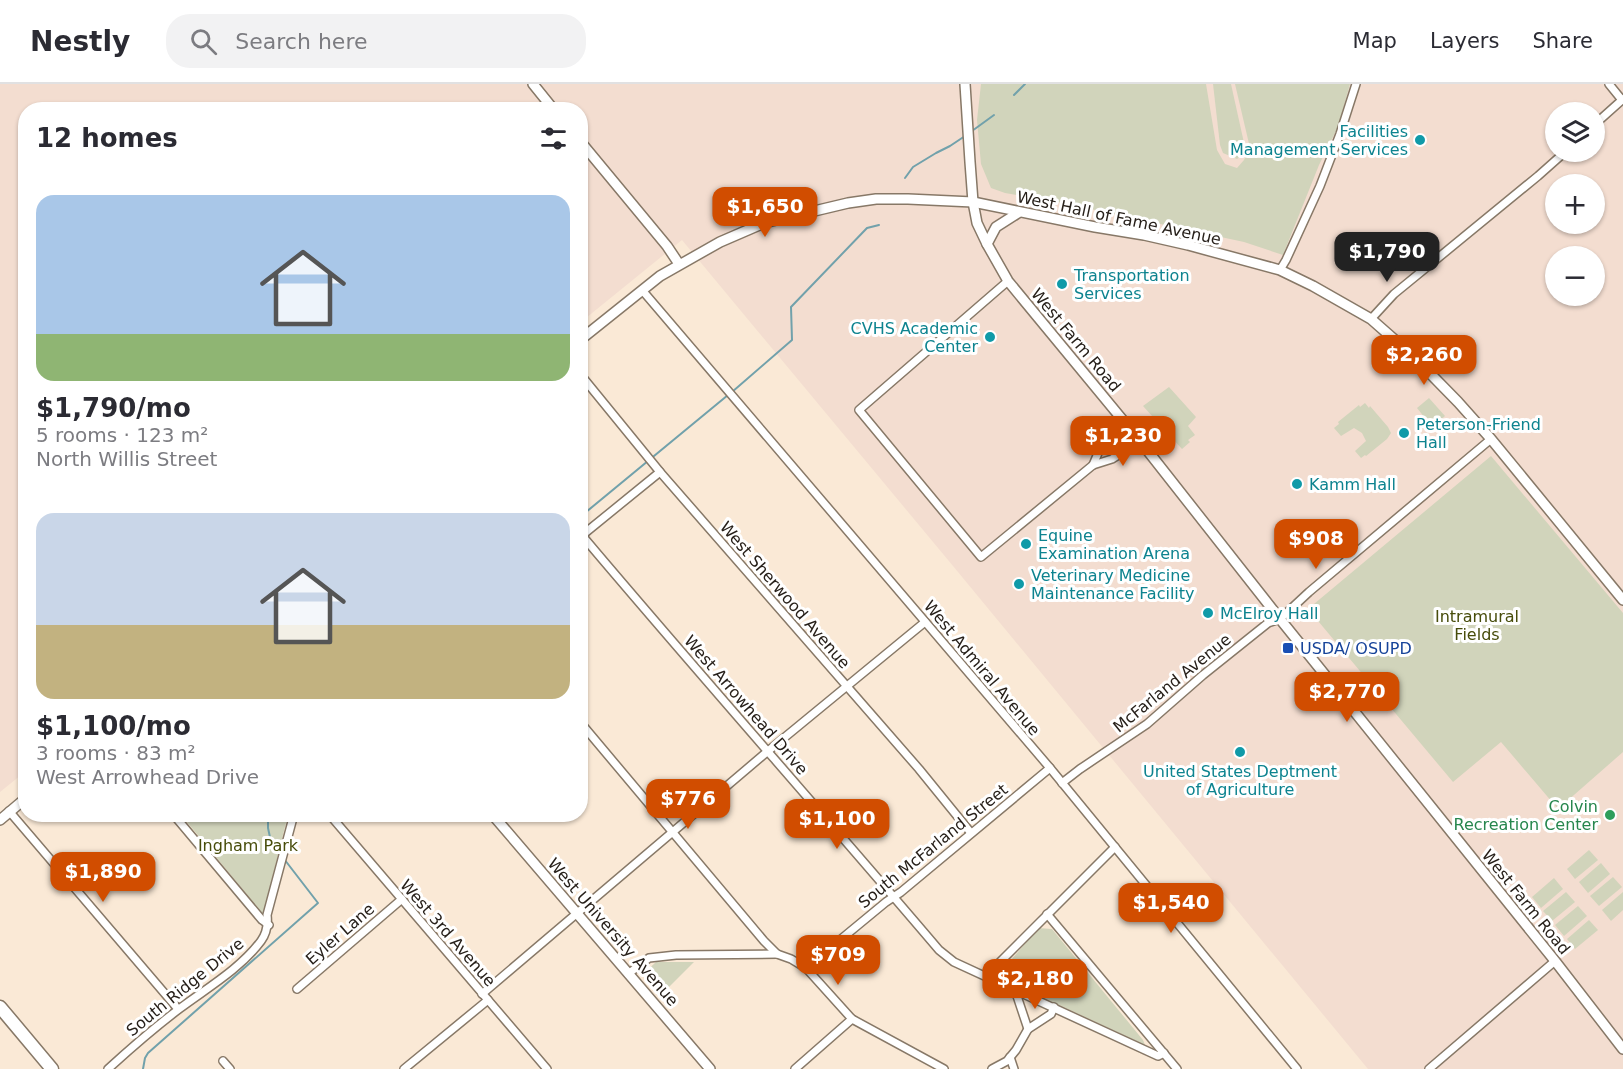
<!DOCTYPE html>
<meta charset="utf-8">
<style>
body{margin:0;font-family:"DejaVu Sans",sans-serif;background:#f2f2f3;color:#2b2b33;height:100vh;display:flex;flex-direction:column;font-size:22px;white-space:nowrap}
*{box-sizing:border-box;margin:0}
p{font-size:20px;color:#7c7c81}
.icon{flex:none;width:33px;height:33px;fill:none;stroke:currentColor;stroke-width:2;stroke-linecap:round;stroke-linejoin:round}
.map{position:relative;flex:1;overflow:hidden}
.side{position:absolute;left:18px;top:18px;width:570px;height:720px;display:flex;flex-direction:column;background:#fff;border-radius:24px;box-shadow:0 2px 4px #0004}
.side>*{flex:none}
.buttons{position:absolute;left:1545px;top:18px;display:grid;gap:12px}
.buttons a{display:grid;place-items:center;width:60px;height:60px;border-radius:50%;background:#fff;box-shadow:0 2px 4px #0004;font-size:30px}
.price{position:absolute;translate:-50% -51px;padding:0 14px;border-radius:12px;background:#d14d00;color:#fff;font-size:20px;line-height:39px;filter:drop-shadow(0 2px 3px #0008)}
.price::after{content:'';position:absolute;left:50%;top:36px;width:18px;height:14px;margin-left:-9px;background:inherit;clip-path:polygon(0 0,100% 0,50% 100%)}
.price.on{background:#222;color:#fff}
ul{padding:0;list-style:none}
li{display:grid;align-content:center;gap:12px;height:318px;padding:0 18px}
li span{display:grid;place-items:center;height:186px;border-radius:18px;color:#555}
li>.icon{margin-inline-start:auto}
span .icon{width:108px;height:108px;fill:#fffc;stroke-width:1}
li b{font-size:26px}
h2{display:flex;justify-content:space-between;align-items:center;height:72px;padding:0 18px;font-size:26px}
header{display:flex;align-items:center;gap:36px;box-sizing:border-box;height:84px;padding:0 30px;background:#fff;border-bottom:2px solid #e1e1e2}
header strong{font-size:28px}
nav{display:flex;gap:33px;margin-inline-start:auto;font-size:21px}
.search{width:420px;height:54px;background:#f2f2f3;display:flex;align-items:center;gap:15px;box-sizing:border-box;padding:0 21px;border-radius:24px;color:#7c7c81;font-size:22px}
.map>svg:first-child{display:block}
.education{fill:#f3ddd0;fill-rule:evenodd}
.green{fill:#d1d4bb}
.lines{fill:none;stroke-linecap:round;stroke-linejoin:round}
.stream{stroke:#71a1ab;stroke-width:2}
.street-casing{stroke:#877867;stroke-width:10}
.secondary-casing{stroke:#877867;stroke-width:12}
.highway-casing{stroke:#877867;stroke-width:15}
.street{stroke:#fff;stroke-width:7}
.secondary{stroke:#fff;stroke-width:9}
.highway{stroke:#fff;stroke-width:12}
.culture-dot{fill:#0f9aa8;stroke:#fff;stroke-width:2}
.transit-dot{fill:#1a4fb4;stroke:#fff;stroke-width:2}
.leisure-dot{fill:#2e9e5b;stroke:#fff;stroke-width:2}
.labels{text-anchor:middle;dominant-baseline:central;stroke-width:6;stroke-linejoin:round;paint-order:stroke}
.culture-label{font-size:16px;fill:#0d838f;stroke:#fff;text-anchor:start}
.street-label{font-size:16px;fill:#27201a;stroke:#fff}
.park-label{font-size:16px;fill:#474c0a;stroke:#fff}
.transit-label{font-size:16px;fill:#164399;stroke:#fff;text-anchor:start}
.leisure-label{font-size:16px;fill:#27864d;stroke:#fff;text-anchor:end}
</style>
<header>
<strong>Nestly</strong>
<div class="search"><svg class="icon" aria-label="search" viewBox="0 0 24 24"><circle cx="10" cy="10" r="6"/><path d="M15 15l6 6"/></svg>Search here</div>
<nav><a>Map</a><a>Layers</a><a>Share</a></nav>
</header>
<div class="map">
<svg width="1623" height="985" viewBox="0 0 1623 985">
<rect width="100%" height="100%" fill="#fae9d6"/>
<path class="education" d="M0,0H1623V985H1368L958,488L682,156L581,238L580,26H26V687L0,708ZM1556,28H1594V68H1556ZM1556,100H1594V140H1556ZM1556,172H1594V212H1556Z"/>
<g class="green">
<polygon points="981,0 1206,0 1217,66 1225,80 1237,84 1244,76 1250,64 1235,0 1350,0 1338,43 1319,81 1283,171 1244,158 1058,118 1005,109 991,104 981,80 977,36"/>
<polygon points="1213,0 1231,0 1246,68 1237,75 1223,69 1220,61"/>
<polygon points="1169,303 1196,333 1188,342 1195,351 1188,356 1190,358 1182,365 1143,322"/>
<polygon points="1429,314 1445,332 1432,343 1417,324"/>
<polygon points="1365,319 1369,324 1370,322 1388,343 1391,349 1387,355 1366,372 1365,371 1361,374 1355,367 1366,357 1362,349 1354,344 1341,352 1334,344 1339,340 1338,338 1359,321 1360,323"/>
<polygon points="1491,372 1623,529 1623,668 1558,725 1501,658 1453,698 1308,525"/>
<polygon points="1340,437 1350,449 1331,464 1321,452"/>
<polygon points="184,730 288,731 263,830 182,732"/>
<polygon points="1589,766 1598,776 1575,795 1567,785"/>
<polygon points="1601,779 1610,790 1588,809 1579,798"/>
<polygon points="1613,793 1622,803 1599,822 1590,812"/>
<polygon points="1554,794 1563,805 1541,824 1532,813"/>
<polygon points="1566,808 1575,818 1552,837 1543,827"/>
<polygon points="1623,808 1623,826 1611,837 1602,826"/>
<polygon points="1578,822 1587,832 1564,852 1555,841"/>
<polygon points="1589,836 1598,846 1575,865 1567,855"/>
<polygon points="1038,844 1052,845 1143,956 1145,961 1006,896 1000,891 1006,882"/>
<polygon points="656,878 694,878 659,913 642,891"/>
</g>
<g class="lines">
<g class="stream">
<polyline points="1014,11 1025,0"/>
<polyline points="972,47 994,31"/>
<polyline points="905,94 913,83 936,69 950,62 965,52"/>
<polyline points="732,308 792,256 791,223 867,144 879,141"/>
<polyline points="580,433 728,311"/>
<polyline points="143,985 145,974 148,969 318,819 271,758 268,744 268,730"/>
</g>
<g class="street-casing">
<g id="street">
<polyline points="1609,0 1622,16"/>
<polyline points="1594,41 1623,15"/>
<polyline points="1280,186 1286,176 1320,102 1340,50 1356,0"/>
<polyline points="1008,197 859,326 981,473 1093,381 1112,375 1140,357"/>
<polyline points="642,206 1050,684 1297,985"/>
<polyline points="1371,235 1394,210 1538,92 1565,68"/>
<polyline points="580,290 660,388 919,685 971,749"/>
<polyline points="1093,381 1101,362 1125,339"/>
<path d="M580,449C698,589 820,726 939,866L954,878L1158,972L1164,969"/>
<polyline points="580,453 660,388"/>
<polyline points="580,638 764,857 777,870 791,875 806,884 852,935 944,985"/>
<polyline points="1062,699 1080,685 1147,640 1203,591 1268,539 1280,535 1309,508 1491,355"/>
<polyline points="9,727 178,925"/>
<polyline points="173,730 262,836 269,841"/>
<polyline points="329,730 547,985"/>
<polyline points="1047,830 1177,985"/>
<polyline points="806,884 886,818 901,808 1050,684"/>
<polyline points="628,890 649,874 676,871 777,870"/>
<polyline points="988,893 994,884 1115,763"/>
<polyline points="297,905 402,815"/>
<polyline points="1019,907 1017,912 1028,945"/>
<polyline points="482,910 768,667 925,538"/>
<polyline points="1010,973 1014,985"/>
<polyline points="223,977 230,985"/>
<path d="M108,985C131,964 154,944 179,925C207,904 240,885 261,857C267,849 268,840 267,831L294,730"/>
<polyline points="404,985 488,916"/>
<polyline points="795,985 852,935"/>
<polyline points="992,985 1007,977 1016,966 1028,945 1051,930 1054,923"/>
<polyline points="1429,985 1555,877"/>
</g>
</g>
<g class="secondary-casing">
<g id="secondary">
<polyline points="533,0 554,26"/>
<polyline points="965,0 970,78 973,118 977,139 987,160 1008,197 1140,357 1280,535 1555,877 1623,965"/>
<polyline points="580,57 667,162 679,180"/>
<polyline points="987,160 996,143 1018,129"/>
<polyline points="580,256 660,192 720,158 764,139 848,119 876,115 908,115 973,118 1095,143 1144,151 1188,161 1280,186 1313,202 1371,235 1413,272 1458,318 1491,355 1623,516"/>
<polyline points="492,730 710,985"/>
<polyline points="0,736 26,714"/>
</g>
</g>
<g class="highway-casing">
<polyline id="highway" points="0,923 52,985"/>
</g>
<use href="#street" class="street"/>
<use href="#secondary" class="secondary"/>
<use href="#highway" class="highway"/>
</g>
<g class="culture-dot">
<circle cx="1420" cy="56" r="6"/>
<circle cx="1062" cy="200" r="6"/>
<circle cx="990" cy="253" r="6"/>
<circle cx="1404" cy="349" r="6"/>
<circle cx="1297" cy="400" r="6"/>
<circle cx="1026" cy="460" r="6"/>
<circle cx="1019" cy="500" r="6"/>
<circle cx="1208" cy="529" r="6"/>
<circle cx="1240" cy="668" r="6"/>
</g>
<rect class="transit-dot" x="1282" y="558" width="12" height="12" rx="3"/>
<circle class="leisure-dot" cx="1610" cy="731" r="6"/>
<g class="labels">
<g class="culture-label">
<text x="1408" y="47" text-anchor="end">Facilities<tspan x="1408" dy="18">Management Services</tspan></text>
<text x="1074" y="191">Transportation<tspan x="1074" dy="18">Services</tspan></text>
<text x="978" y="244" text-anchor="end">CVHS Academic<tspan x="978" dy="18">Center</tspan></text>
<text x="1416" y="340">Peterson-Friend<tspan x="1416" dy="18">Hall</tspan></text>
<text x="1309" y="400">Kamm Hall</text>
<text x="1038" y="451">Equine<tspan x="1038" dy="18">Examination Arena</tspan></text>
<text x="1031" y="491">Veterinary Medicine<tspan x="1031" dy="18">Maintenance Facility</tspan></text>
<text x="1220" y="529">McElroy Hall</text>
<text x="1240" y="687" text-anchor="middle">United States Deptment<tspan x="1240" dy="18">of Agriculture</tspan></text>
</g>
<g class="street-label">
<text transform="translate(1119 134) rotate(12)">West Hall of Fame Avenue</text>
<text transform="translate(1076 256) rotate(50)">West Farm Road</text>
<text transform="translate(785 511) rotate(49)">West Sherwood Avenue</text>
<text transform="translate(982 584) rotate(50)">West Admiral Avenue</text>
<text transform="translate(1172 599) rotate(-39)">McFarland Avenue</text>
<text transform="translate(746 621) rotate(49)">West Arrowhead Drive</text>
<text transform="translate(933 762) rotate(-39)">South McFarland Street</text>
<text transform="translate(1526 818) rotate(51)">West Farm Road</text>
<text transform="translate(613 848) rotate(49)">West University Avenue</text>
<text transform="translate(448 849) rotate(49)">West 3rd Avenue</text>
<text transform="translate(340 850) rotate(-41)">Eyler Lane</text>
<text transform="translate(185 903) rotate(-39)">South Ridge Drive</text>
</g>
<g class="park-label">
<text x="1477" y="532">Intramural<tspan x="1477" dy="18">Fields</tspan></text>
<text x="248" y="761">Ingham Park</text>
</g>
<g class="transit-label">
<text x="1300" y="564">USDA/ OSUPD</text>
</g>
<g class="leisure-label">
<text x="1598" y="722">Colvin<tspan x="1598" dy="18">Recreation Center</tspan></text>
</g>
</g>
</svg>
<div class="buttons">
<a><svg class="icon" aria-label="layers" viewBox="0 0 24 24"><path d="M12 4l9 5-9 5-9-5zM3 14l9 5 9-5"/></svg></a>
<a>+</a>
<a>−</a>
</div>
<b class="price" style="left:765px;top:154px">$1,650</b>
<b class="price on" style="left:1387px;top:199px">$1,790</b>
<b class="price" style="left:1424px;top:302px">$2,260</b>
<b class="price" style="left:1123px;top:383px">$1,230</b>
<b class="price" style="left:1316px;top:486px">$908</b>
<b class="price" style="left:1347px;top:639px">$2,770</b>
<b class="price" style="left:688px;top:746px">$776</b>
<b class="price" style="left:837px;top:766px">$1,100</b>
<b class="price" style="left:103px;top:819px">$1,890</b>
<b class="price" style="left:1171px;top:850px">$1,540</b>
<b class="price" style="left:838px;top:902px">$709</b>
<b class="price" style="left:1035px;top:926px">$2,180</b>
<section class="side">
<h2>12 homes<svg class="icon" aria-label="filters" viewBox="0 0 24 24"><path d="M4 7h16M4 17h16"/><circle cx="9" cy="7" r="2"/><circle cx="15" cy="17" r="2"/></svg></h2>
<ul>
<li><span style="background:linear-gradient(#a9c7e8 75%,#8fb573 0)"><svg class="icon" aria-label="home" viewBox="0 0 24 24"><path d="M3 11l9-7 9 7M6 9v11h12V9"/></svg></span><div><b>$1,790/mo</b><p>5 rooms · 123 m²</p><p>North Willis Street</p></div></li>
<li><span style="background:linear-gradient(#c9d6e8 60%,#c2b280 0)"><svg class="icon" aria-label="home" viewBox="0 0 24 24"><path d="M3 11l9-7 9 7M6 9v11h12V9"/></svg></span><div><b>$1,100/mo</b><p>3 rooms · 83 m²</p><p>West Arrowhead Drive</p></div></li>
</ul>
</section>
</div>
